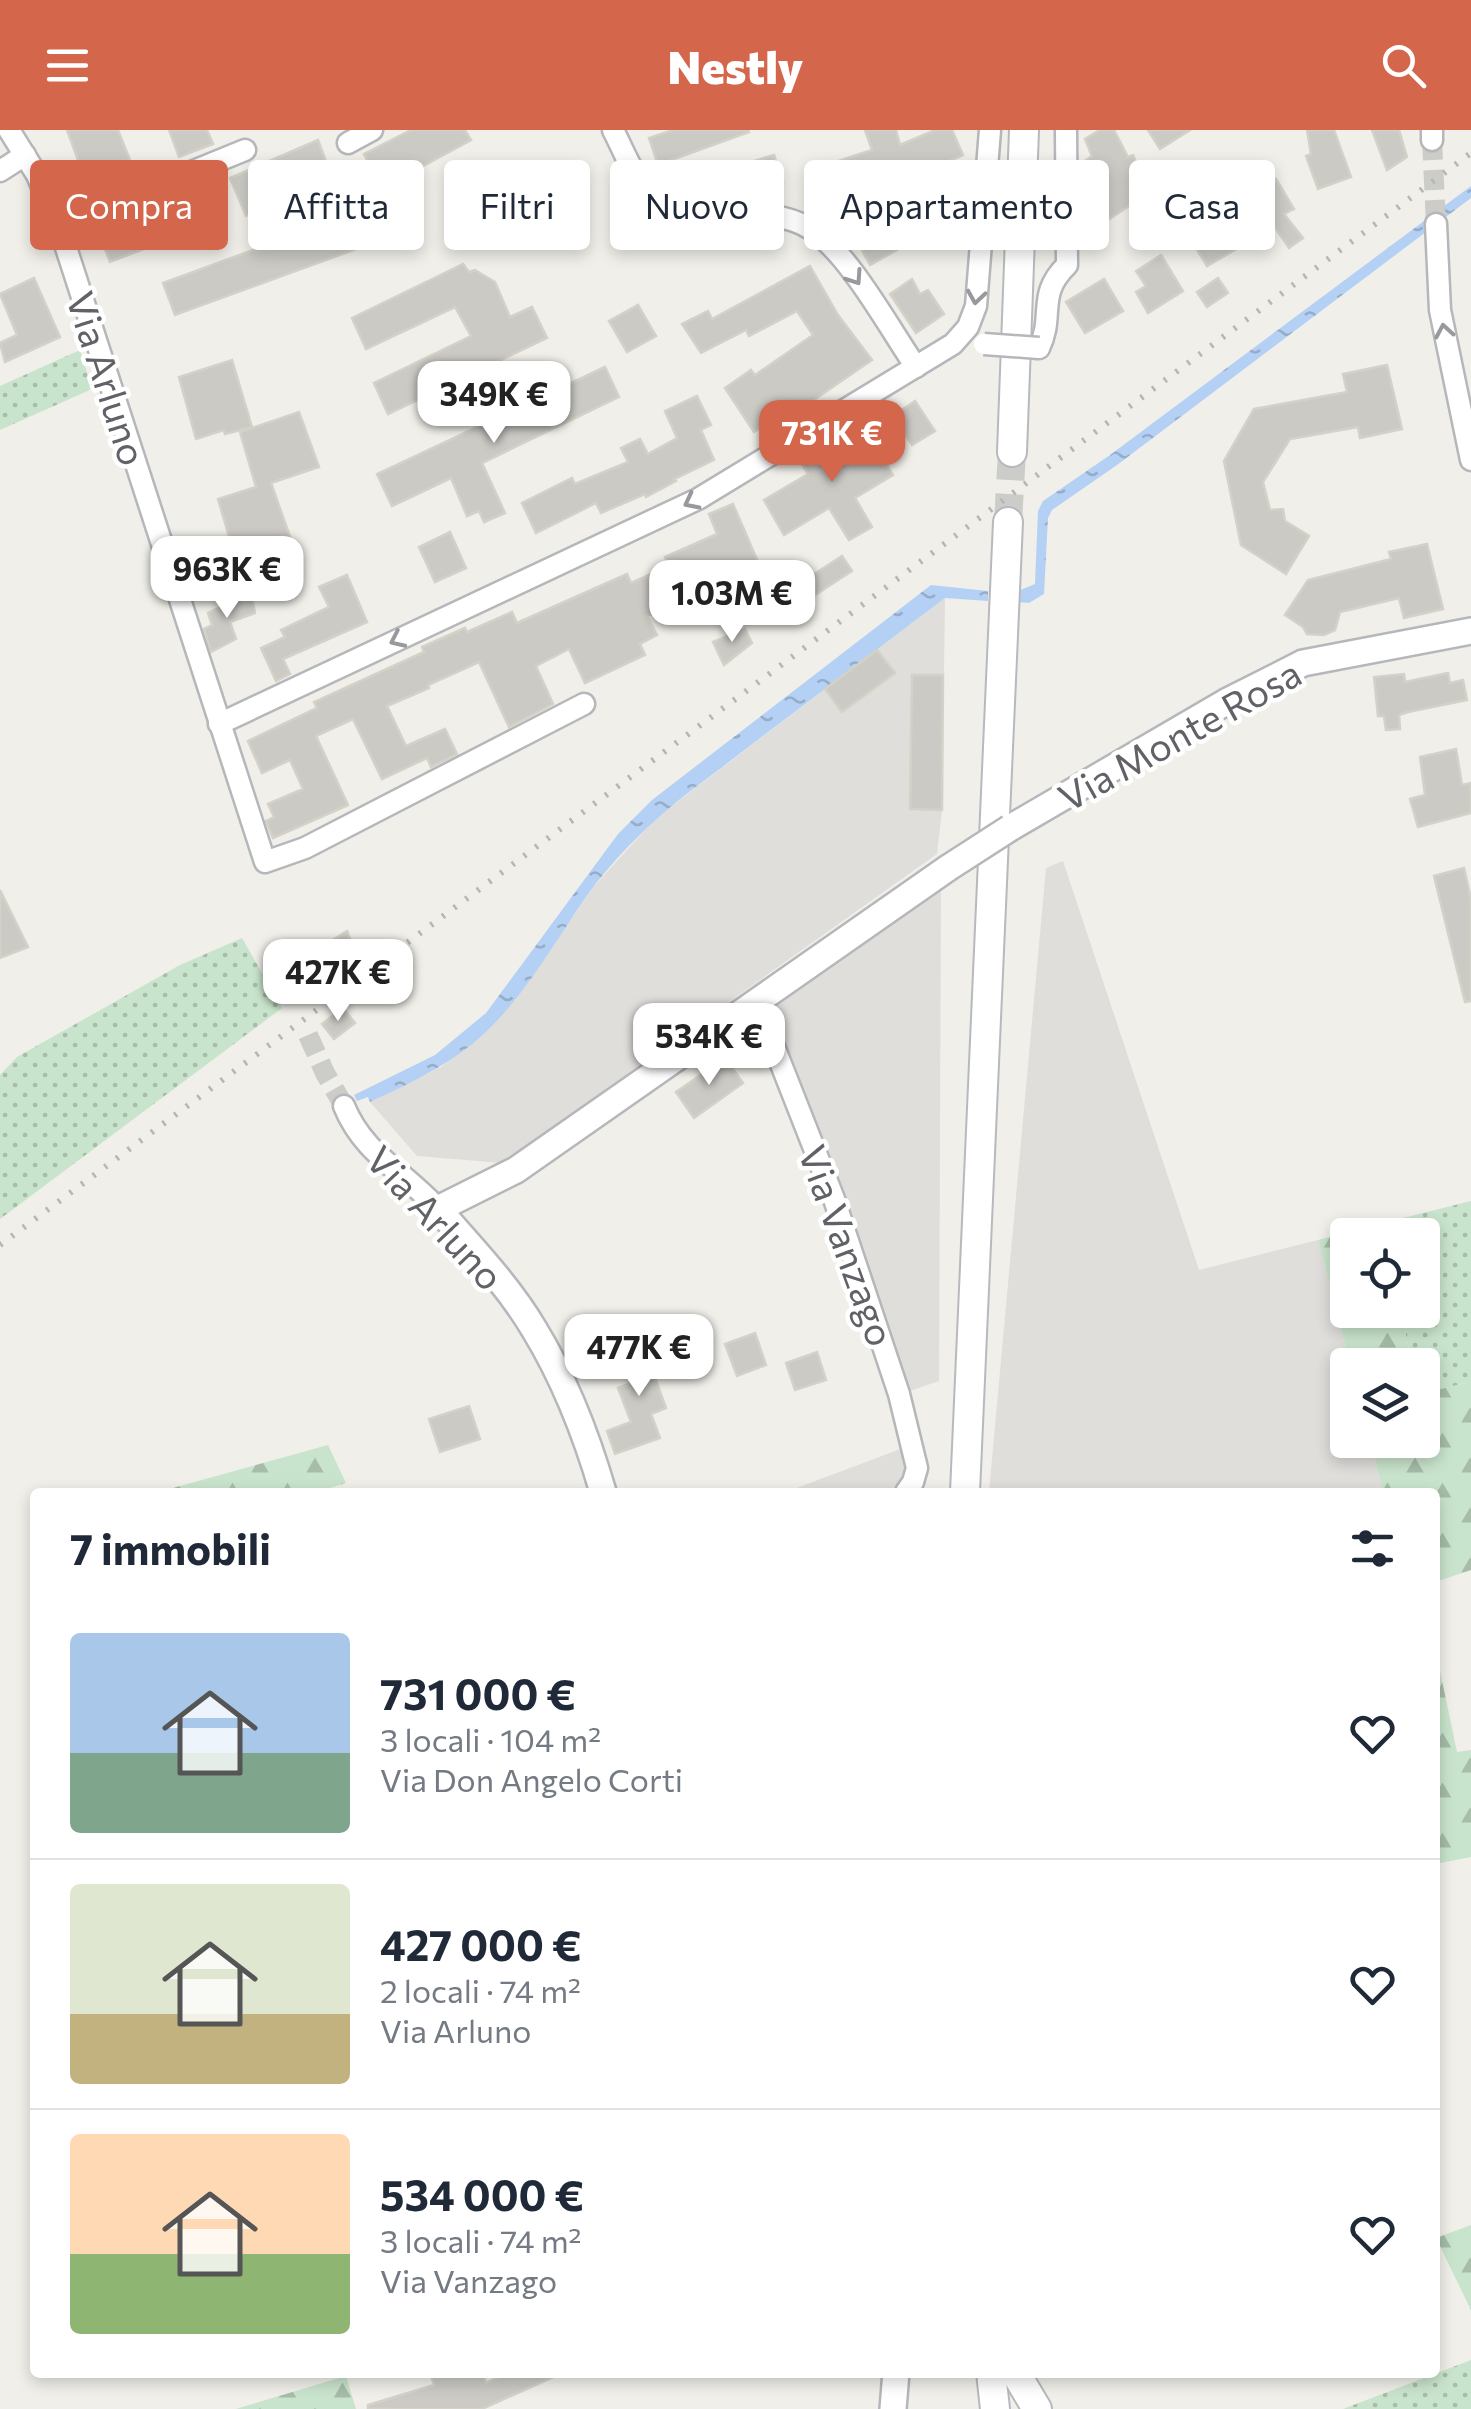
<!DOCTYPE html>
<html lang="it">
<meta charset="utf-8">
<style>
body{margin:0;font-family:Commissioner,sans-serif;background:#f6f6f7;color:#1f2937;height:100vh;display:flex;flex-direction:column;font-size:38px;white-space:nowrap}
*{box-sizing:border-box;margin:0}
p{font-size:32px;color:#747a83}
.icon{flex:none;width:55px;height:55px;fill:none;stroke:currentColor;stroke-width:2;stroke-linecap:round;stroke-linejoin:round}
.map{position:relative;flex:1;overflow:hidden}
.details{position:absolute;left:30px;top:1358px;width:1410px;height:890px;display:flex;flex-direction:column;background:#fff;border-radius:10px;box-shadow:0 5px 15px #0003}
.details>*{flex:none}
.top-card{position:absolute;left:30px;top:30px;width:1412px;height:90px;display:flex;gap:20px}
.fabs{position:absolute;left:1330px;top:1088px;display:grid;gap:20px}
.fabs a{display:grid;place-items:center;width:110px;height:110px;border-radius:10px;background:#fff;box-shadow:0 5px 15px #0003;font-size:50px}
.price{position:absolute;translate:-50% -85px;padding:0 22px;border-radius:20px;background:#fff;color:#222;font-size:32px;line-height:65px;filter:drop-shadow(0 2px 5px #0008)}
.price::after{content:'';position:absolute;left:50%;top:60px;width:30px;height:22px;margin-left:-15px;background:inherit;clip-path:polygon(0 0,100% 0,50% 100%)}
.price.active{background:#d4664b;color:#fff}
ul{padding:0;list-style:none}
li{display:flex;align-items:center;gap:30px;height:250px;padding:0 40px}
li+li{border-top:2px solid #e0e1e3}
li span{display:grid;place-items:center;flex:none;width:280px;height:200px;border-radius:10px;color:#555}
li>.icon{margin-inline-start:auto}
span .icon{width:120px;height:120px;fill:#fffc;stroke-width:1}
li b{font-size:42px}
h2{display:flex;justify-content:space-between;align-items:center;height:120px;padding:0 40px;font-size:42px}
.tag{padding:0 35px;border-radius:10px;background:#fff;box-shadow:0 5px 15px #0003;font-size:35px;line-height:90px}
.tag.active{background:#d4664b;color:#fff}
header{display:flex;justify-content:space-between;align-items:center;height:130px;padding:0 40px;background:#d4664b;color:#fff;font-size:45px;font-weight:800}
.map>svg:first-child{display:block}
.industrial{fill:#dfdedb}
.green{fill:url(#green-dots)}
.forest{fill:url(#forest-firs)}
.water{fill:url(#water-ripples)}
.building{fill:#cbcac5;stroke:#d4d2c8;stroke-width:2.5}
.lines{fill:none;stroke-linecap:round;stroke-linejoin:round}
.minor-tunnel{stroke:#ccccc8;stroke-width:20;stroke-dasharray:20 10;stroke-linecap:butt}
.secondary-tunnel{stroke:#ccccc8;stroke-width:28;stroke-dasharray:28 14;stroke-linecap:butt}
.minor-casing{stroke:#b6b7bb;stroke-width:25}
.tertiary-casing{stroke:#b6b7bb;stroke-width:30}
.secondary-casing{stroke:#b7b9be;stroke-width:32}
.minor{stroke:#fff;stroke-width:20}
.tertiary{stroke:#fff;stroke-width:25}
.secondary{stroke:#fff;stroke-width:28}
.rail{stroke:#b6b6b7;stroke-width:6;stroke-dasharray:2.5 12;stroke-linecap:butt}
.minor-bridge-casing{stroke:#b6b7bb;stroke-width:25;stroke-linecap:butt}
.tertiary-bridge-casing{stroke:#b6b7bb;stroke-width:30;stroke-linecap:butt}
.minor-bridge{stroke:#fff;stroke-width:20}
.tertiary-bridge{stroke:#fff;stroke-width:25}
.oneway{stroke:#98999c}
.labels{text-anchor:middle;dominant-baseline:central;stroke-width:9;stroke-linejoin:round;paint-order:stroke}
.street-label{font-size:38px;fill:#606267;stroke:#fff}
</style>
<header><svg class="icon" aria-label="menu" viewBox="0 0 24 24"><path d="M4 6h16M4 12h16M4 18h16"/></svg>Nestly<svg class="icon" aria-label="search" viewBox="0 0 24 24"><circle cx="10" cy="10" r="6"/><path d="M15 15l6 6"/></svg></header>
<div class="map">
<svg width="1471" height="2279" viewBox="0 0 1471 2279">
<defs>
<pattern id="green-dots" width="8" height="8" patternUnits="userSpaceOnUse" patternTransform="scale(2.5)"><rect width="8" height="8" fill="#c9e4cc"/><path d="M2 2h.1M6 6h.1" fill="none" stroke="#a7bca9" stroke-width="1.8" stroke-linecap="round"/></pattern>
<pattern id="forest-firs" width="22" height="20" patternUnits="userSpaceOnUse" patternTransform="scale(2.5)"><rect width="22" height="20" fill="#c9e4cc"/><path d="M5 1l3.5 6h-7zM16 11l3.5 6h-7z" fill="#a7bca9"/></pattern>
<pattern id="water-ripples" width="26" height="14" patternUnits="userSpaceOnUse" patternTransform="scale(2.5)"><rect width="26" height="14" fill="#b4d1f5"/><path d="M2 4q2-2 4 0t4 0M15 11q2-2 4 0t4 0" fill="none" stroke="#96adca"/></pattern>
</defs>
<rect width="100%" height="100%" fill="#f0efe9"/>
<g class="industrial">
<polygon points="945,468 942,680 937,724 502,1033 417,1026 370,972 441,937 492,896 514,871 595,755 656,688"/>
<polygon points="1063,731 1199,1140 1318,1110 1350,1235 1348,1235 1348,1310 1370,1310 1383,1362 989,1362 1046,738"/>
<polygon points="941,760 939,1251 907,1262 768,873"/>
<polygon points="906,1317 919,1362 786,1362"/>
</g>
<g class="green">
<polygon points="80,220 92,259 0,300 0,256"/>
<polygon points="242,808 282,878 0,1089 0,945 17,927 180,835"/>
<polygon points="1471,1071 1471,1252 1423,1263 1422,1235 1412,1235 1401,1180 1422,1180 1422,1105 1386,1105 1383,1093"/>
<polygon points="1471,2230 1471,2279 1343,2279"/>
</g>
<g class="forest">
<polygon points="1383,1093 1386,1105 1348,1105 1348,1180 1401,1180 1412,1235 1350,1235 1318,1110"/>
<polygon points="1471,1252 1471,1440 1435,1452 1435,1362 1383,1362 1370,1310 1422,1310 1423,1263"/>
<polygon points="328,1315 346,1353 317,1362 162,1361"/>
<polygon points="1435,1517 1457,1622 1471,1620 1471,1727 1435,1734"/>
<polygon points="1471,2095 1471,2180 1436,2108"/>
<polygon points="346,2246 356,2279 236,2279"/>
</g>
<g class="water">
<polygon points="1471,56 1471,68 1117,335 1052,380 1048,388 1044,464 1029,473 1017,472 1018,461 1035,454 1038,381 1043,371 1110,325"/>
<path d="M931,455L988,461V471L945,468L684,666C652,691 623,720 597,752C562,799 534,853 493,895C458,931 415,951 370,972L368,967L357,971L354,965L435,925L486,883L618,704L652,670Z"/>
</g>
<g class="building">
<polygon points="67,0 118,0 136,45 90,63"/>
<polygon points="169,0 207,0 213,14 179,27"/>
<polygon points="411,0 465,0 471,10 381,59 364,24"/>
<polygon points="673,0 748,0 749,2 658,35 649,8"/>
<polygon points="865,0 896,0 900,15 935,0 952,0 963,25 938,36 893,48 890,39 854,51 857,60 828,69 824,56 814,59 808,41 872,20"/>
<polygon points="1100,0 1114,0 1128,27 1133,25 1150,62 1108,90 1092,74 1100,68 1082,33 1092,26 1085,9"/>
<polygon points="1148,0 1190,0 1160,19"/>
<polygon points="1307,0 1334,0 1351,47 1318,59 1306,26 1311,24"/>
<polygon points="1372,0 1399,0 1407,27 1387,40"/>
<polygon points="318,10 346,86 377,75 389,107 175,185 163,153 310,99 298,65 246,86 230,48"/>
<polygon points="774,25 783,53 750,63 747,54 731,59 725,40"/>
<polygon points="939,44 961,94 930,109 909,61"/>
<polygon points="1276,49 1294,79 1284,84 1303,108 1289,118 1271,92 1263,98 1245,68"/>
<polygon points="203,64 218,100 185,110 170,73 188,66 189,70"/>
<polygon points="875,79 897,120 870,135 848,94"/>
<polygon points="136,84 149,117 110,132 97,98"/>
<polygon points="1223,90 1238,118 1207,136 1190,108"/>
<polygon points="1161,125 1183,161 1148,183 1136,162 1146,156 1136,141"/>
<polygon points="463,134 469,142 475,140 495,152 510,187 532,177 547,208 388,284 374,253 471,206 455,177 366,219 352,188"/>
<polygon points="810,136 838,185 872,230 802,278 798,272 754,302 725,258 751,240 755,245 813,205 797,181 749,206 746,200 701,223 682,194 708,181 712,189"/>
<polygon points="34,148 60,207 5,232 0,213 17,205 0,164"/>
<polygon points="1218,148 1228,163 1207,177 1197,162"/>
<polygon points="912,149 920,164 928,160 944,184 916,203 890,164"/>
<polygon points="1104,149 1123,181 1085,203 1066,172"/>
<polygon points="638,175 656,206 627,222 609,191"/>
<polygon points="232,230 252,297 225,304 224,300 196,309 179,247"/>
<polygon points="1387,235 1402,299 1360,308 1358,297 1290,309 1263,352 1270,380 1283,379 1285,391 1309,406 1286,444 1241,415 1224,331 1254,279 1347,262 1343,244"/>
<polygon points="605,237 619,267 482,333 505,383 484,392 479,381 467,386 451,348 392,376 377,344"/>
<polygon points="697,266 711,295 701,300 714,330 674,349 676,351 646,367 645,364 601,383 596,373 536,403 522,373 572,348 575,354 628,332 621,318 640,309 648,324 677,308 665,281"/>
<polygon points="915,271 935,301 912,315 893,286"/>
<polygon points="299,282 319,337 271,353 294,418 237,434 218,369 256,357 240,302"/>
<polygon points="864,297 893,345 855,368 872,397 849,410 829,378 784,405 764,370 808,344 798,328 821,314 825,321"/>
<polygon points="733,374 778,478 755,488 733,435 690,454 694,465 647,486 657,505 640,514 645,525 585,553 569,519 536,536 553,574 509,597 479,532 428,555 429,558 387,576 406,616 445,599 457,624 431,637 427,628 382,649 353,589 316,606 348,675 273,708 266,691 274,687 268,674 303,659 290,630 262,643 248,611 317,578 314,572 424,522 422,517 465,498 467,502 512,482 517,493 627,444 631,453 669,436 665,427 717,404 709,384"/>
<polygon points="450,402 466,438 435,452 419,417"/>
<polygon points="1427,414 1443,479 1404,488 1399,468 1340,482 1335,500 1324,505 1307,504 1303,497 1285,485 1308,450 1391,429 1389,422"/>
<polygon points="842,426 852,441 815,465 805,450"/>
<polygon points="347,445 367,492 283,529 290,544 276,551 261,518 285,507 281,500 329,477 319,457"/>
<polygon points="251,463 255,483 230,492 236,509 211,522 204,499 212,495 208,483"/>
<polygon points="745,499 752,513 724,535 713,512"/>
<polygon points="877,520 895,543 842,582 825,559"/>
<polygon points="1448,543 1450,553 1463,550 1467,570 1408,582 1399,585 1400,599 1386,600 1384,586 1378,586 1374,547 1404,544 1405,552"/>
<polygon points="912,545 943,545 942,680 910,679"/>
<polygon points="1456,619 1462,655 1471,653 1471,683 1418,697 1410,669 1425,665 1420,627"/>
<polygon points="1464,738 1471,769 1471,871 1465,872 1434,746"/>
<polygon points="0,760 28,817 0,828"/>
<polygon points="347,801 353,816 315,844 314,822"/>
<polygon points="343,878 355,893 334,909 322,894"/>
<polygon points="725,928 743,953 694,988 676,962"/>
<polygon points="755,1203 766,1235 737,1246 725,1214"/>
<polygon points="653,1212 664,1241 654,1245 666,1278 651,1284 660,1308 615,1324 607,1301 631,1292 618,1258 631,1253 620,1224"/>
<polygon points="817,1222 826,1250 795,1260 786,1233"/>
<polygon points="469,1276 480,1309 440,1322 429,1289"/>
<polygon points="430,2242 482,2242 486,2253 511,2242 562,2243 482,2279 368,2279 368,2275 434,2255"/>
</g>
<g class="lines">
<g class="minor-tunnel">
<polyline points="1432,10 1436,94"/>
<polyline points="308,905 325,943 344,976"/>
</g>
<polyline class="secondary-tunnel" points="1008,392 1012,322"/>
<g class="minor-casing">
<g id="minor">
<polyline points="9,0 37,45 59,96 265,732 305,718 584,574"/>
<path d="M613,0C624,21 634,50 653,65C686,93 764,71 809,98C848,121 889,198 916,237"/>
<polyline points="1432,0 1432,10"/>
<polyline points="348,13 372,0"/>
<polyline points="0,41 25,25"/>
<polyline points="1436,94 1440,180 1471,330"/>
<polyline points="59,96 245,20"/>
<path d="M1039,218C1055,186 1036,165 1067,135L1066,0"/>
<polyline points="219,594 698,369 953,214 968,197 976,176 990,0"/>
<polyline points="760,869 766,896 834,1069 899,1264 917,1338 913,1352 906,1362"/>
<path d="M344,976C364,1025 404,1041 438,1079"/>
</g>
</g>
<g class="tertiary-casing">
<g id="tertiary">
<polyline points="1010,698 1226,572 1303,533 1471,501"/>
<path d="M603,1362C587,1307 564,1248 534,1199C508,1155 471,1117 438,1079L516,1040L948,738"/>
<polyline points="893,2279 896,2242"/>
</g>
</g>
<g class="secondary-casing">
<g id="secondary">
<polyline points="1012,322 1024,0"/>
<polyline points="965,1362 1008,392"/>
<polyline points="991,2242 995,2279"/>
<polyline points="1015,2242 1037,2279"/>
</g>
</g>
<use href="#minor" class="minor"/>
<use href="#tertiary" class="tertiary"/>
<use href="#secondary" class="secondary"/>
<polyline class="rail" points="0,1115 1471,23"/>
<g class="minor-bridge-casing">
<polyline id="minor-bridge" points="984,214 1039,218"/>
</g>
<g class="tertiary-bridge-casing">
<polyline id="tertiary-bridge" points="948,738 1010,698"/>
</g>
<use href="#minor-bridge" class="minor-bridge"/>
<use href="#tertiary-bridge" class="tertiary-bridge"/>
</g>
<defs><path id="oneway-chevron" d="M-2-3.5L2.5 0L-2 3.5" fill="none" stroke-width="1.6" stroke-linecap="round" stroke-linejoin="round" transform="scale(2.5)"/></defs>
<g class="oneway">
<use href="#oneway-chevron" transform="translate(855 148) rotate(56)"/>
<use href="#oneway-chevron" transform="translate(976 167) rotate(99)"/>
<use href="#oneway-chevron" transform="translate(1444 201) rotate(-100)"/>
<use href="#oneway-chevron" transform="translate(691 372) rotate(153)"/>
<use href="#oneway-chevron" transform="translate(397 510) rotate(155)"/>
</g>
<g class="labels">
<g class="street-label">
<text transform="translate(108 248) rotate(72)">Via Arluno</text>
<text transform="translate(1179 604) rotate(-29)">Via Monte Rosa</text>
<text transform="translate(436 1087) rotate(47)">Via Arluno</text>
<text transform="translate(848 1115) rotate(70)">Via Vanzago</text>
</g>
</g>
</svg>
<div class="fabs">
<a><svg class="icon" aria-label="locate" viewBox="0 0 24 24"><circle cx="12" cy="12" r="6"/><path d="M12 2v4M12 18v4M2 12h4M18 12h4"/></svg></a>
<a><svg class="icon" aria-label="layers" viewBox="0 0 24 24"><path d="M12 4l9 5-9 5-9-5zM3 14l9 5 9-5"/></svg></a>
</div>
<b class="price" style="left:494px;top:316px">349K €</b>
<b class="price active" style="left:832px;top:355px">731K €</b>
<b class="price" style="left:227px;top:491px">963K €</b>
<b class="price" style="left:732px;top:515px">1.03M €</b>
<b class="price" style="left:338px;top:894px">427K €</b>
<b class="price" style="left:709px;top:958px">534K €</b>
<b class="price" style="left:639px;top:1269px">477K €</b>
<div class="top-card">
<a class="tag active">Compra</a>
<a class="tag">Affitta</a>
<a class="tag">Filtri</a>
<a class="tag">Nuovo</a>
<a class="tag">Appartamento</a>
<a class="tag">Casa</a>
</div>
<section class="details">
<h2>7 immobili<svg class="icon" aria-label="filters" viewBox="0 0 24 24"><path d="M4 7h16M4 17h16"/><circle cx="9" cy="7" r="2"/><circle cx="15" cy="17" r="2"/></svg></h2>
<ul>
<li><span style="background:linear-gradient(#a9c7e8 60%,#7fa58c 0)"><svg class="icon" aria-label="home" viewBox="0 0 24 24"><path d="M3 11l9-7 9 7M6 9v11h12V9"/></svg></span><div><b>731 000 €</b><p>3 locali · 104 m²</p><p>Via Don Angelo Corti</p></div><svg class="icon" aria-label="heart" viewBox="0 0 24 24"><path d="M12 20l-8-8c-3-5 5-10 8-4 3-6 11-1 8 4z"/></svg></li>
<li><span style="background:linear-gradient(#dfe7d0 65%,#c2b280 0)"><svg class="icon" aria-label="home" viewBox="0 0 24 24"><path d="M3 11l9-7 9 7M6 9v11h12V9"/></svg></span><div><b>427 000 €</b><p>2 locali · 74 m²</p><p>Via Arluno</p></div><svg class="icon" aria-label="heart" viewBox="0 0 24 24"><path d="M12 20l-8-8c-3-5 5-10 8-4 3-6 11-1 8 4z"/></svg></li>
<li><span style="background:linear-gradient(#ffd9b3 60%,#8fb573 0)"><svg class="icon" aria-label="home" viewBox="0 0 24 24"><path d="M3 11l9-7 9 7M6 9v11h12V9"/></svg></span><div><b>534 000 €</b><p>3 locali · 74 m²</p><p>Via Vanzago</p></div><svg class="icon" aria-label="heart" viewBox="0 0 24 24"><path d="M12 20l-8-8c-3-5 5-10 8-4 3-6 11-1 8 4z"/></svg></li>
</ul>
</section>
</div>
